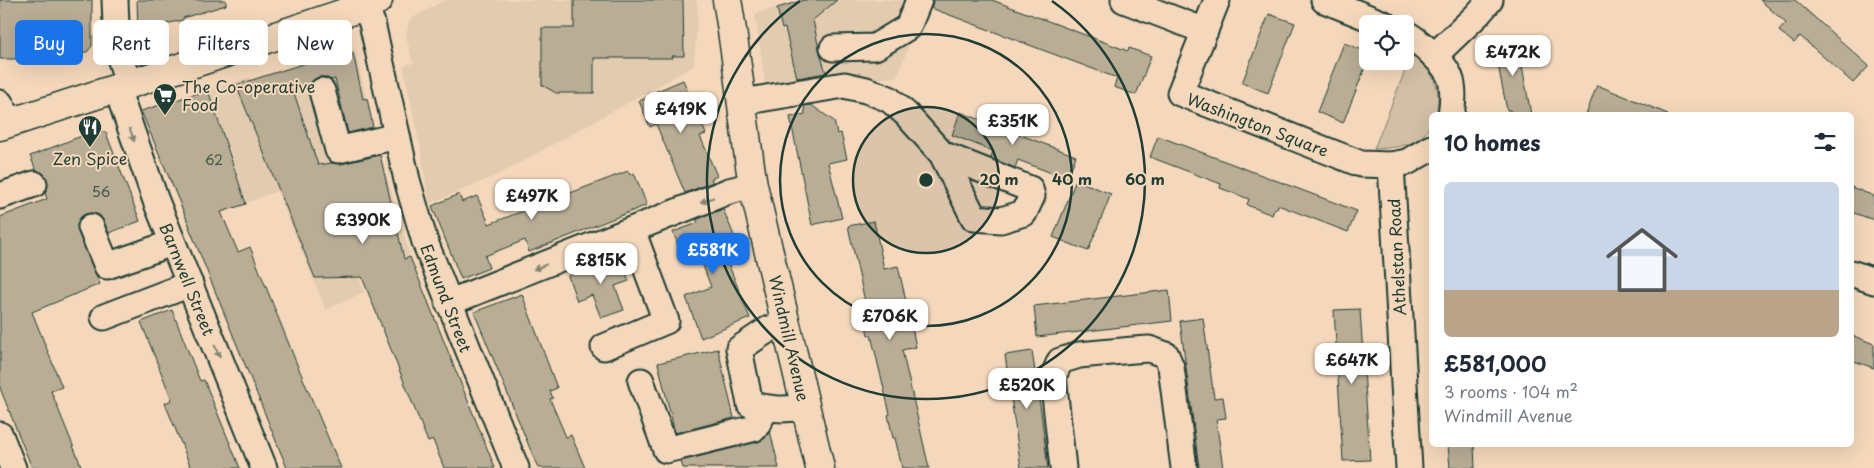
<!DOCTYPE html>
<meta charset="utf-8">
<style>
body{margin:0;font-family:"Playpen Sans",sans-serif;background:#f6f6f7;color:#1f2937;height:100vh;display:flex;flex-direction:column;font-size:19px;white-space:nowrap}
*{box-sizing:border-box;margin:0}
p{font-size:16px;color:#747a83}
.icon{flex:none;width:28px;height:28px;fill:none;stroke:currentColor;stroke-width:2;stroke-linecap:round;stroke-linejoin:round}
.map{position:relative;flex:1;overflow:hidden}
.sheet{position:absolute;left:1429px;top:112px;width:425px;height:335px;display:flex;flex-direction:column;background:#fff;border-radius:8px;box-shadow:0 5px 20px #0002}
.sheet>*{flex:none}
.top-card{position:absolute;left:15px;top:20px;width:475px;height:45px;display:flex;gap:10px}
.fabs{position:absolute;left:1359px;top:15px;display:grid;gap:10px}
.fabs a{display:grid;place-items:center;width:55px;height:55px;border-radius:8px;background:#fff;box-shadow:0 5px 20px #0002;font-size:25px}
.price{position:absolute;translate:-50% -42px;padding:0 11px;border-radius:10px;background:#fff;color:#222;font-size:16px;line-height:32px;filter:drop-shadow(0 1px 2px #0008)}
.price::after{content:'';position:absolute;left:50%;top:30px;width:15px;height:11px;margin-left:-8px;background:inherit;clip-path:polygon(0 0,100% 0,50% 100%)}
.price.current{background:#1a73e8;color:#fff}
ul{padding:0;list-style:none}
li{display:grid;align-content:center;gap:10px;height:265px;padding:0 15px}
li+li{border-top:1px solid #e0e1e3}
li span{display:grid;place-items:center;height:155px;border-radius:8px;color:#555}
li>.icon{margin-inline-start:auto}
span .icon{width:90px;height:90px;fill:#fffc;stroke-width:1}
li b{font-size:21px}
h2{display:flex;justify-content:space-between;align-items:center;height:60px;padding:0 15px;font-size:21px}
.chip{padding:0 18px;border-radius:8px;background:#fff;box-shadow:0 5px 20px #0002;font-size:18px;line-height:45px}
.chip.current{background:#1a73e8;color:#fff}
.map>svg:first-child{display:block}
.built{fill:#e3cbb0}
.green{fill:#d2bfa5;stroke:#787e6c}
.building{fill:#b9ad96;stroke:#1f3d34}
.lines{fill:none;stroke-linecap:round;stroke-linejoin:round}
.minor-casing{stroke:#1f3d34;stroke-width:29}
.major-casing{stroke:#1f3d34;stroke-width:31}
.minor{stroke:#f5d8bb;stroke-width:25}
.major{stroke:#f5d8bb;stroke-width:28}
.oneway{fill:#7f8371}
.ring{fill:none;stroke:#1f3d34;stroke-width:2.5}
.labels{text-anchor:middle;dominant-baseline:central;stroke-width:4;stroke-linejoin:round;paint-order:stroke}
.number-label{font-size:14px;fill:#46594c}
.poi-label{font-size:16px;fill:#1f3d34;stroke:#f5d8bb;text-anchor:start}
.street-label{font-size:16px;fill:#1f3d34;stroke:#f5d8bb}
.centre{fill:#1f3d34;stroke:#f5d8bb;stroke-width:2.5}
.ring-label{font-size:15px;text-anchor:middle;font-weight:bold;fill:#1f3d34;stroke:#f5d8bb;stroke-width:4;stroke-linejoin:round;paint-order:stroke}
</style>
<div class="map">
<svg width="1874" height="468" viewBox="0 0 1874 468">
<rect width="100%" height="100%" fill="#f5d8bb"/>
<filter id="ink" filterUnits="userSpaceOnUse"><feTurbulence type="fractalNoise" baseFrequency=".02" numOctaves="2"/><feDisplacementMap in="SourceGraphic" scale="10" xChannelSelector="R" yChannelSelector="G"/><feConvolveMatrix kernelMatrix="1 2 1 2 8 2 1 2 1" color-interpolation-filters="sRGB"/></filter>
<g filter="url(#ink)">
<g class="built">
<polygon points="445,0 696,0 698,9 694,66 498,175 429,204 421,150 403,66 413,63 406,36 409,20"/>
<polygon points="799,0 926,0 897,77 766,89 755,14"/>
<polygon points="355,49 374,131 410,255 358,275 364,292 326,310 277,191 188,226 141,111 250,77 251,81 344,51"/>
</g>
<path class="green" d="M1412,53C1432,71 1443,87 1436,115H1431C1431,145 1397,148 1374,149Z"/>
<g class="building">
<polygon points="0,0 92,0 92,46 87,52 57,53 57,56 39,56 39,59 0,59"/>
<polygon points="137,0 226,0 226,5 183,18 183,20 138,30"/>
<polygon points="574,0 683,0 684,56 672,56 673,58 594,58 594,93 556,93 542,85 542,28 574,28"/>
<polygon points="804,0 837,0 813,20 819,49 826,73 797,78 785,28 782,29 777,8"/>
<polygon points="933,0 992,0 1128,51 1129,48 1151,56 1136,95 1114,87 1117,78 931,8"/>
<polygon points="1760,0 1795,0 1869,66 1853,83 1800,36 1794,43 1779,31 1786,23"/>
<polygon points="1269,14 1295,23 1268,93 1242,83"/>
<polygon points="1517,38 1531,115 1511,115 1510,110 1507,110 1500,75 1494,43"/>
<polygon points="1344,43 1368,52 1368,60 1343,123 1317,112"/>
<polygon points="344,51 353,53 363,99 367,98 373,127 348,133 335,79 331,80 325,77 318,77 312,81 308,88 294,93 318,165 332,163 341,164 380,155 404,259 410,257 495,468 444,468 433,440 428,442 362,277 315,278 236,85"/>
<polygon points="683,80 706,134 700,136 717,176 711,179 713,182 685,193 656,124 650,127 639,101 649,97 648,95"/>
<polygon points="1597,85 1668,114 1668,115 1586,115"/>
<polygon points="208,90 246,204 221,212 238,252 250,247 296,362 341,468 287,468 189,227 190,227 141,111"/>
<polygon points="811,105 834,121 837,134 841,133 847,159 828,163 842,218 812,225 790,117 805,114 804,106"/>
<polygon points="960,112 1076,156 1067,179 1018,160 1015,168 991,158 993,151 952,135"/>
<polygon points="97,130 106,133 140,221 109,233 104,222 99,215 92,213 86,214 80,218 77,225 78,232 100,284 32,312 62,387 51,391 82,468 32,468 0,388 0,217 47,199 45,193 48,186 47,179 43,173 36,170 30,156"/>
<polygon points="1158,136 1357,211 1348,232 1278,205 1277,209 1275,208 1272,215 1247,205 1249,199 1220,188 1221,184 1150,157"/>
<polygon points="628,171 630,175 634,173 647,205 529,252 525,240 485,256 489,268 461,279 432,206 459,194 462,202 477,196 489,224"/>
<polygon points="1076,180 1111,194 1088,251 1053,237"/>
<polygon points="1851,187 1874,196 1874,220 1851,212"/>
<polygon points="723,209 735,238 720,243 750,318 701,338 686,297 711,287 698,252 683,258 673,232 698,223 696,220"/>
<polygon points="874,221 884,269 898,266 911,323 916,347 902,350 929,468 902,468 895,438 893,438 888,415 890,414 871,335 868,335 862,307 866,306 848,226"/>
<polygon points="619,256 629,281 615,286 624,310 601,318 592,295 577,301 568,276"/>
<polygon points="1169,290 1172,321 1037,337 1034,306"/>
<polygon points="522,294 557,388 550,391 553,398 550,399 566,437 571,435 585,468 538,468 474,312"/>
<polygon points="1360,309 1370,460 1343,461 1334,310"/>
<polygon points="172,310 200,381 204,380 240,468 191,468 165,403 172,400 141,322"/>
<polygon points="1203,318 1214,398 1223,397 1226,418 1216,419 1223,468 1199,468 1180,321"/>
<polygon points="1851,335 1874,344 1874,368 1851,360"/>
<polygon points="718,349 734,418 675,433 658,363"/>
<polygon points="1032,351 1041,412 1048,468 1021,468 1005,355"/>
<polygon points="770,431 779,468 683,468 681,461 758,442 764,439"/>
<polygon points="1448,445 1474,445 1475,468 1450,468"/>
</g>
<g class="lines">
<g class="minor-casing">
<g id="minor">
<polyline points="115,0 117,49 129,85"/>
<polyline points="1124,0 1205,31"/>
<polyline points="1217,0 1180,93 1361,164 1391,165 1407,162 1431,148"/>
<polyline points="1324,0 1384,24"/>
<polyline points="365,6 372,23 407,180 425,242 516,468"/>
<path d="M1405,33C1418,40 1441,60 1448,73C1455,85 1453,102 1451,115"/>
<polyline points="833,48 875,47 908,27 919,0"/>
<polyline points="1434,56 1478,14 1490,0"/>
<polyline points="117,89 156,201 264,468"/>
<polyline points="322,91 338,150 397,136"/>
<polyline points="742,102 844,85 866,90 889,99 906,114 942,154 1030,189 1032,196 1024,213 1001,220 974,218 942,154"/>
<polyline points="0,103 11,122"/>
<polyline points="1391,165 1409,468"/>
<polyline points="0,196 34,184"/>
<polyline points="91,227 107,266 172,243"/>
<polyline points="1851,273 1874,281"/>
<polyline points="448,303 729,191 753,185"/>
<polyline points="104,317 190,284"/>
<path d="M786,325L769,329L739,349L750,404C770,410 786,410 806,407"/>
<polyline points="604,347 666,321 632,230"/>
<polyline points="641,381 666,450 755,428 766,409"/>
<polyline points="0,435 13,468"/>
<polyline points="1063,468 1053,377 1060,361 1079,355 1133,350 1149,349 1166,355 1171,367 1184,468"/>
</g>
</g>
<g class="major-casing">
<g id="major">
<path d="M727,0C738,61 743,123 753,185L820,468"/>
<polyline points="0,126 210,58 365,6 378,0"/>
</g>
</g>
<use href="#minor" class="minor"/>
<use href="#major" class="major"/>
</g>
<defs><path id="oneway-solid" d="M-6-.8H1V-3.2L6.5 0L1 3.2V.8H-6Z" transform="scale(1.25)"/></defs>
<g class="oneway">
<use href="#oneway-solid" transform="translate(132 135) rotate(71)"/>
<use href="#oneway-solid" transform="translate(707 200) rotate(158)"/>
<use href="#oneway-solid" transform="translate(540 267) rotate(158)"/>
<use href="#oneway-solid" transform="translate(217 351) rotate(68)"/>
</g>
</g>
<circle cx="926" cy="180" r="73" fill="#1f3d34" fill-opacity=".12"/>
<g class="ring">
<circle cx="926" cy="180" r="73"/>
<circle cx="926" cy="180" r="146"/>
<path d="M1052 1A219 219 0 1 1 800 1"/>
</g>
<defs>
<g id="supermarket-pin" transform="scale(1.25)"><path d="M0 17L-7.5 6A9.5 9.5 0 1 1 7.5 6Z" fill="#1f3d34" stroke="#f5d8bb"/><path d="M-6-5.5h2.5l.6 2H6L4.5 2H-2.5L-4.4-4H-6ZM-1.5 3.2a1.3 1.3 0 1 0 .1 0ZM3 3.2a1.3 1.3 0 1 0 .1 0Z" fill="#fff"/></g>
<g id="restaurant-pin" transform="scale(1.25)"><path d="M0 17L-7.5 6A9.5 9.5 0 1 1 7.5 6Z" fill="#1f3d34" stroke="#f5d8bb"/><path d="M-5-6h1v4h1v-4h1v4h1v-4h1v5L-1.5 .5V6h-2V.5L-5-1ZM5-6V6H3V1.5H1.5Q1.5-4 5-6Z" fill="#fff"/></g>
</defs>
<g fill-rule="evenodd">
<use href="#supermarket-pin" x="165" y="95"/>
<use href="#restaurant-pin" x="90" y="127"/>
</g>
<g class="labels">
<g class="number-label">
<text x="214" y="159">62</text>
<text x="101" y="191">56</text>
</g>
<g class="poi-label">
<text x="182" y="86">The Co-operative<tspan x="182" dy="18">Food</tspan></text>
<text x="90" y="158" text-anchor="middle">Zen Spice</text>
</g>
<g class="street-label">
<text transform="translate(1258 124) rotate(21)">Washington Square</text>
<text transform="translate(1396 257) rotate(-93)">Athelstan Road</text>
<text transform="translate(188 279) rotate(68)">Barnwell Street</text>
<text transform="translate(447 298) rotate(69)">Edmund Street</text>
<text transform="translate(790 338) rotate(77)">Windmill Avenue</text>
</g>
</g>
<circle cx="926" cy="180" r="8" class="centre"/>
<g class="ring-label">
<text x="999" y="185">20 m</text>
<text x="1072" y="185">40 m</text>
<text x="1145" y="185">60 m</text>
</g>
</svg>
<div class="fabs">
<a><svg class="icon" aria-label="locate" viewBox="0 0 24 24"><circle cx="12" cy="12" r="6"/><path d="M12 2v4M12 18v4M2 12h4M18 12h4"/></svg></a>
</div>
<b class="price" style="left:1513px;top:77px">£472K</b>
<b class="price" style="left:681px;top:134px">£419K</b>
<b class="price" style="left:1013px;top:146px">£351K</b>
<b class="price" style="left:532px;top:221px">£497K</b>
<b class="price" style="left:363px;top:245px">£390K</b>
<b class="price current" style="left:713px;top:275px">£581K</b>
<b class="price" style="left:601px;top:285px">£815K</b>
<b class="price" style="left:890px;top:341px">£706K</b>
<b class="price" style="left:1352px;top:385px">£647K</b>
<b class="price" style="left:1027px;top:410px">£520K</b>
<div class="top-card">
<a class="chip current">Buy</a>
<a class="chip">Rent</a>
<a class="chip">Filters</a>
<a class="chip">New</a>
</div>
<section class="sheet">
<h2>10 homes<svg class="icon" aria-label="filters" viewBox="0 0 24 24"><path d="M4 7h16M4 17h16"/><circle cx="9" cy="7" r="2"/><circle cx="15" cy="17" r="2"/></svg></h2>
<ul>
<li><span style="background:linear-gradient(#c9d6e8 70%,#b9a48a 0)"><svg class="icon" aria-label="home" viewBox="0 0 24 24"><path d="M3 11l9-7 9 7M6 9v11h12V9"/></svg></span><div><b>£581,000</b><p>3 rooms · 104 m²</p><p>Windmill Avenue</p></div></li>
</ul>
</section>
</div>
